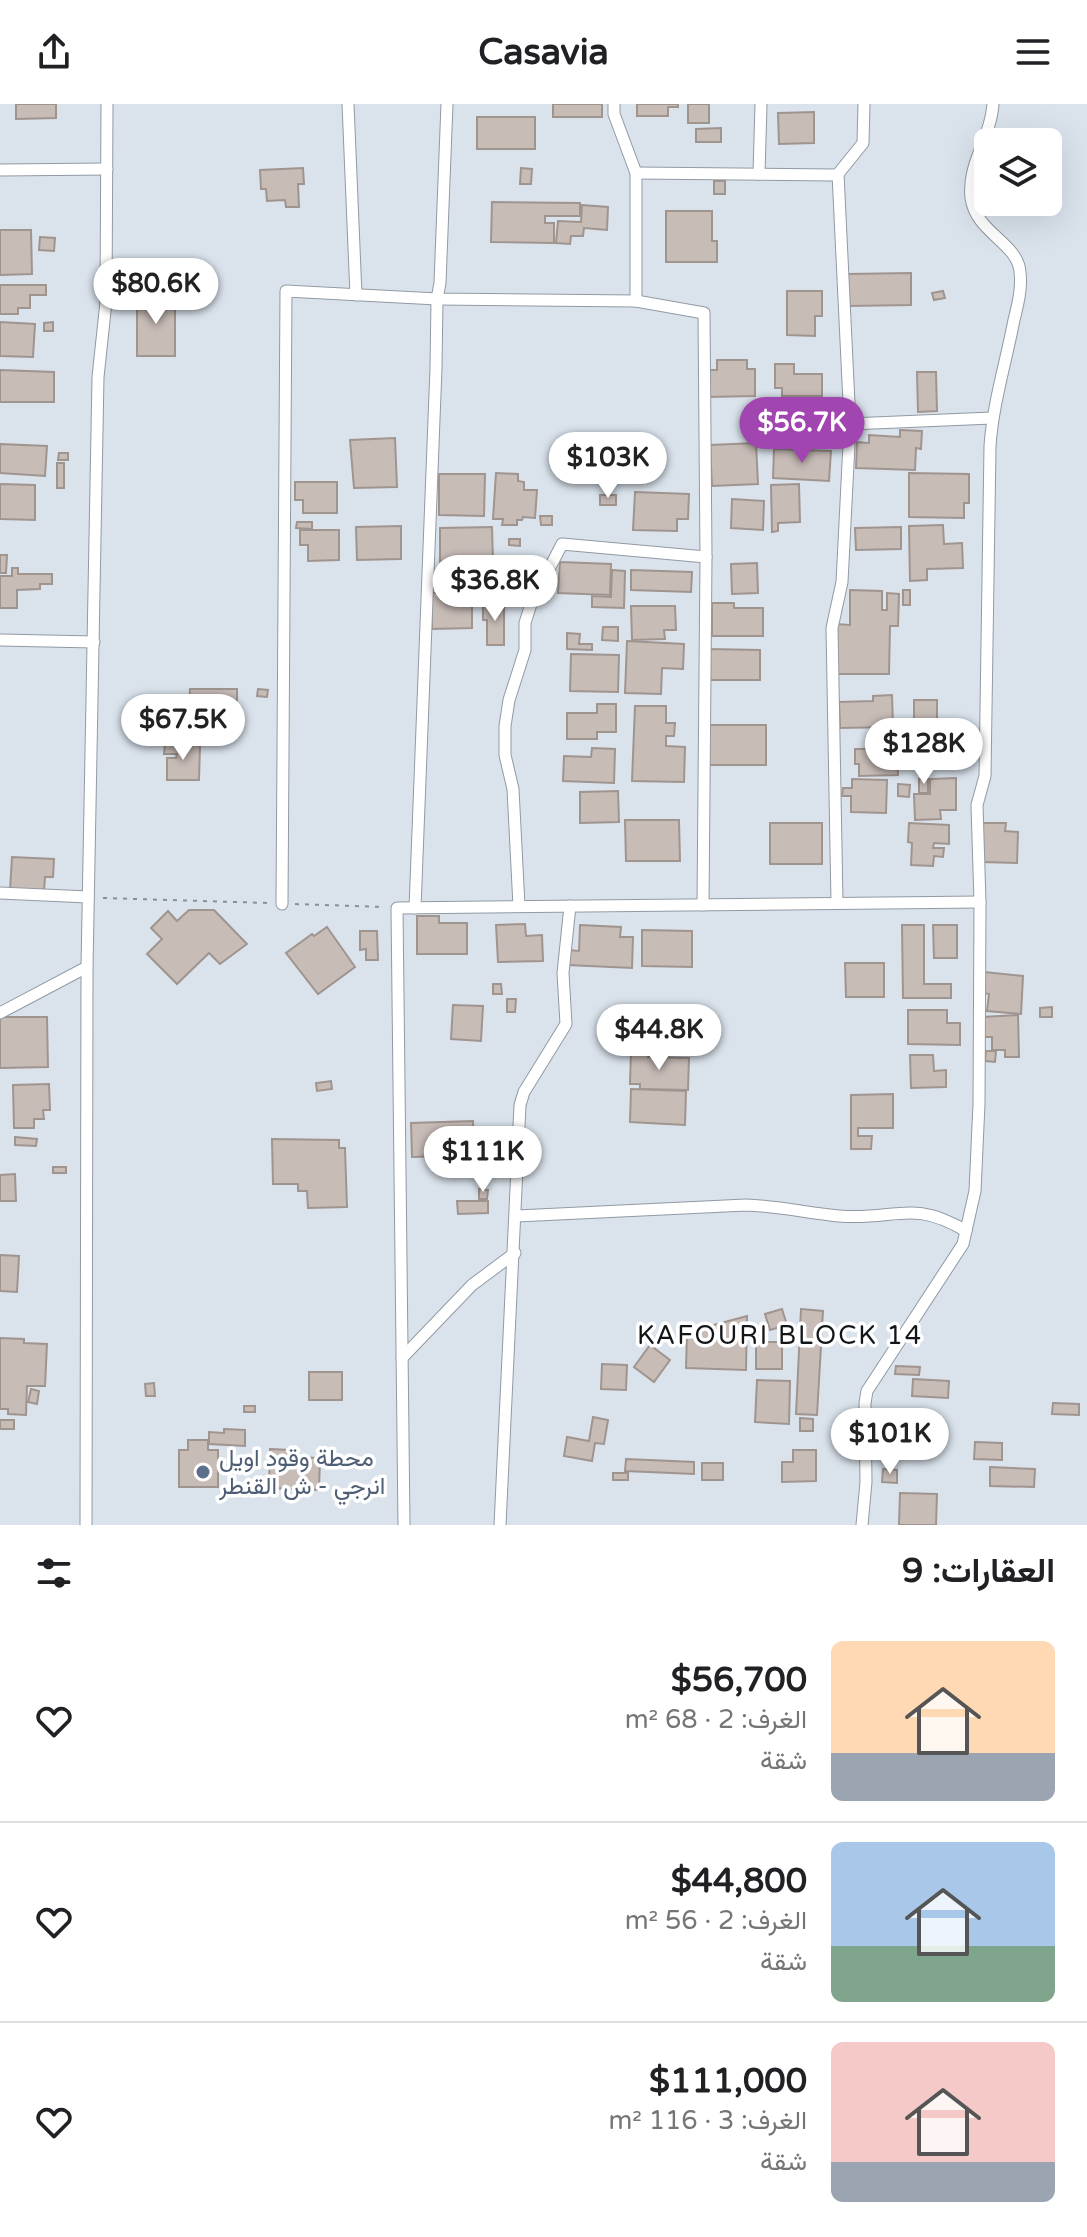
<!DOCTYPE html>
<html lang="ar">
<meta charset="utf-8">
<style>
body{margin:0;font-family:"Varela Round",Vazirmatn,sans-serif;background:#f2f2f2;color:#202124;direction:rtl;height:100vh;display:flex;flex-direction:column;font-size:30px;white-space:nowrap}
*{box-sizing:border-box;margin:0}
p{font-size:26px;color:#757577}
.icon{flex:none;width:44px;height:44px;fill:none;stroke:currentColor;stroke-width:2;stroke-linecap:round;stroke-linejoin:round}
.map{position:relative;height:1421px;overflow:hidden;direction:ltr}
.details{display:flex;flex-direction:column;background:#fff;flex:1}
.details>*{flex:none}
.fabs{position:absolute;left:974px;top:24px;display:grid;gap:16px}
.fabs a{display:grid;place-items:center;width:88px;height:88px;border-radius:12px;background:#fff;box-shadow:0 8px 32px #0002;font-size:40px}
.price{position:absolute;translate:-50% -68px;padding:0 18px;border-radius:28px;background:#fff;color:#222;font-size:26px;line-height:52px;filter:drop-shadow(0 2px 4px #0008)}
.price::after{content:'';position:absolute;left:50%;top:48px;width:24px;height:18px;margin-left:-12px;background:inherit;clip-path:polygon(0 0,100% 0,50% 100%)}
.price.current{background:#a145b0;color:#fff}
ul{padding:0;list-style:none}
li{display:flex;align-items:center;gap:24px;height:200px;padding:0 32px}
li+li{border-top:2px solid #e0e0e0}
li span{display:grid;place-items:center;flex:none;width:224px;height:160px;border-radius:12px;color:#555}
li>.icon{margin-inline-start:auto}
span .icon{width:96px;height:96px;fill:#fffc;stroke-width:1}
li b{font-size:34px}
h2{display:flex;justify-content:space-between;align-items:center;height:96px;padding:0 32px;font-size:34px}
header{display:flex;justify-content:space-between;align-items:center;height:104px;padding:0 32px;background:#fff;font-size:36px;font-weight:700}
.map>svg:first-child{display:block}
.building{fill:#c8bcb7;stroke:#a0948f;stroke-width:2}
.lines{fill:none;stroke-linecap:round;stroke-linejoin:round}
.minor-casing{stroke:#919aa2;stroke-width:13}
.path{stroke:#898f96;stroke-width:2;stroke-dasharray:4 6;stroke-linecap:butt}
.minor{stroke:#fff;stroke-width:11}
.service-dot{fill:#5c6f8a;stroke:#fff;stroke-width:3}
.labels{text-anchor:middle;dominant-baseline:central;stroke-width:7;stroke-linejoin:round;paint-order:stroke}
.service-label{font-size:24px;fill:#4e5e75;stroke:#fff;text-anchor:start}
.neighbourhood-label{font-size:26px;letter-spacing:2px;fill:#131619;stroke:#fff}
</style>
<header><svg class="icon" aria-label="menu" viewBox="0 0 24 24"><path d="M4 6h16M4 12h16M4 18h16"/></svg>Casavia<svg class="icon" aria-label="share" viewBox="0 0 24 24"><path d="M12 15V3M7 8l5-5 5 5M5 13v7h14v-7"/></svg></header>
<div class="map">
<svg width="1087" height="1421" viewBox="0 0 1087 1421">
<rect width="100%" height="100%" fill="#dae3ec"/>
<g class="building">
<polygon points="16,0 56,0 56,14 16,15"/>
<rect x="553" y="0" width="49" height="13"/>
<polygon points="637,0 678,0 678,3 668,3 668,12 637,12"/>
<rect x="688" y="0" width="21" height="19"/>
<polygon points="814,8 814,39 779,40 778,9"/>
<rect x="477" y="13" width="58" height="32"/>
<polygon points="721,24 721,38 696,38 696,25"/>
<polygon points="303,64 304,80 298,80 299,103 286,103 285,96 267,97 266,85 261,85 260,66"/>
<polygon points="521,64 532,65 531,80 520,80"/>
<rect x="714" y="77" width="11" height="13"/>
<polygon points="492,98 580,99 580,112 545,112 545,119 554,119 554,139 491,138"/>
<polygon points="582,101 608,103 607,126 584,124 583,132 571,132 570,140 556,139 558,117 581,118"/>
<polygon points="666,107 712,107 712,137 717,137 717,158 666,158"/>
<polygon points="0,126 31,126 32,170 0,171"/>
<polygon points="40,133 55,134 54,147 39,146"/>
<polygon points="911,169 911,201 847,202 847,170"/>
<polygon points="0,181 46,181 46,191 30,191 30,204 18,204 18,210 0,210"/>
<polygon points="787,187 822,187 822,212 815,212 815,232 787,231"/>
<polygon points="943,187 945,194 934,196 932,189"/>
<rect x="137" y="192" width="38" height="60"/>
<polygon points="0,218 35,220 33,253 0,252"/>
<polygon points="53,218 53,227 44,227 44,219"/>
<polygon points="717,256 747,256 747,265 755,265 755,292 708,293 708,266 717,266"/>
<polygon points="775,260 794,260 794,270 822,270 822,292 782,292 782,284 775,284"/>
<polygon points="0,266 54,268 54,298 0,298"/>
<polygon points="917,268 936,268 937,307 918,308"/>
<rect x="820" y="313" width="10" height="15"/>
<polygon points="900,326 922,327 921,345 916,344 915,366 856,364 857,338 869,339 869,331 900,333"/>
<polygon points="395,334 397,383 354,384 350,336"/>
<polygon points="756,339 758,380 712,382 710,341"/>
<polygon points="0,340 47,342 45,372 0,369"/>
<polygon points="774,345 831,347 829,377 773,374"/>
<polygon points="59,349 68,349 68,356 58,356"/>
<rect x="57" y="359" width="7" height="25"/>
<polygon points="496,369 518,370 518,377 524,378 524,386 537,386 535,414 523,413 522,416 517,416 517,421 502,421 503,415 493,415"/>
<polygon points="909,369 969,370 969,399 964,399 964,414 909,413"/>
<polygon points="439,370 485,370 484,412 439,411"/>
<polygon points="295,378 337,378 337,409 303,409 303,396 295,396"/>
<polygon points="0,380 35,381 35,416 0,415"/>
<polygon points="799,380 800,418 778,419 778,427 772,428 771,381"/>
<polygon points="635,388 689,390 688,415 677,415 677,427 633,426"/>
<rect x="600" y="391" width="16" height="10"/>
<polygon points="732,395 764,397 763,426 731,424"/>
<polygon points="540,412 552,412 552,421 541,421"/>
<polygon points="297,418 312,418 312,425 296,424"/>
<polygon points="943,421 944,440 962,439 963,464 927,465 927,476 910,477 909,422"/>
<polygon points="401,422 401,455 357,456 356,423"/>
<polygon points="492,423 493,457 440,458 440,424"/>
<polygon points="901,423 901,445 856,446 855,424"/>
<polygon points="300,426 339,426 339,456 308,457 308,441 300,441"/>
<polygon points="509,435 520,435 520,442 509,441"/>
<polygon points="0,451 7,451 6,469 0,469"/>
<polygon points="560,458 611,460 610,491 558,489"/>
<polygon points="757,459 758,489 732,490 731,460"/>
<polygon points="12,464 18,464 18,470 52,470 52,480 40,480 40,485 17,486 17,504 0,504 0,472 12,472"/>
<polygon points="612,466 625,467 624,504 592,503 592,492 611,493"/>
<polygon points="631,466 692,468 691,488 631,486"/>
<polygon points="850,486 882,487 882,506 887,506 887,489 899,490 898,522 890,522 889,570 837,570 837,520 850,521"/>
<rect x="903" y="486" width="7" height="15"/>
<polygon points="431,489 472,489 472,524 432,525"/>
<polygon points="712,499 734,499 734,504 763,504 763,532 712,532"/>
<polygon points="483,500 504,500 504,541 487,541 487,516 483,516"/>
<polygon points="631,502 675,502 676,526 664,526 665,535 632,536"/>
<polygon points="603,523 618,523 618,537 602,536"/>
<polygon points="567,529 580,530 579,540 592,540 592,546 567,545"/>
<polygon points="627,537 684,540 683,565 662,564 661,590 625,589"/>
<polygon points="707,545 760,546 760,576 706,576"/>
<polygon points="571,550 619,551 618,588 570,587"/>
<polygon points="190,585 237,585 237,613 189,612"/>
<polygon points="258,585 268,586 267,593 257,592"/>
<polygon points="892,591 893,623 840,624 839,598 873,597 873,592"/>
<polygon points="914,596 937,596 937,615 949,615 949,628 914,629"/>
<polygon points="597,600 616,600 616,628 597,628 597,635 567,635 567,609 597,609"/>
<polygon points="635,602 666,602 666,619 675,619 674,632 666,632 666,642 685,643 684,678 632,677"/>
<rect x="708" y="621" width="58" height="40"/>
<polygon points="897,636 898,671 859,672 859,660 855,660 855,645 866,645 866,637"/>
<polygon points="165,640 200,641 199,676 167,676 167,654 176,654 177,650 164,650"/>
<polygon points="592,644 615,645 614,679 563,677 564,652 591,653"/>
<polygon points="956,674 956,706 940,706 941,715 915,716 914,690 930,690 930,675"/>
<polygon points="852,675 887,676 886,709 851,708 851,692 842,692 843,684 852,684"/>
<rect x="919" y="675" width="9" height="14"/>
<polygon points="898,680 910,681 909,693 898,692"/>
<polygon points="618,687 619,718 580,719 580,688"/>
<polygon points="625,716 679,716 680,757 626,757"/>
<rect x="770" y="719" width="52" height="41"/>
<polygon points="909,719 949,721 949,740 934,739 933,744 944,744 943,753 934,752 933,762 911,761 912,739 908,738"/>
<polygon points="983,719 1006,719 1005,727 1018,728 1017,759 982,758"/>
<polygon points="12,753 54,755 53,773 45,773 44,788 10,786"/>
<polygon points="189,806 214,806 247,840 220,860 209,849 177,880 147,850 162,835 151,824 168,807 177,817"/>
<polygon points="417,812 439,812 439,819 467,819 467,850 417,850"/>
<polygon points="525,820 526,832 542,831 543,857 498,858 496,821"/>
<polygon points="580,821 621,823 620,833 633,833 632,864 568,861 569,846 579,847"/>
<polygon points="902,821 924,821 924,880 951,880 951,894 903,894"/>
<polygon points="933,821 957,821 957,854 934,854"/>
<polygon points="327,823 355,863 318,890 286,849 312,830 314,832"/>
<polygon points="642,826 692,827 692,863 642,862"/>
<polygon points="360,827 377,827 378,856 366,856 366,845 360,846"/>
<polygon points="845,859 884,859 884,893 846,893"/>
<polygon points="984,868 1023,872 1021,910 987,907 989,890 983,889"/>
<polygon points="493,880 501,880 502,890 493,890"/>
<polygon points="507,895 516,895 515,908 507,908"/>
<polygon points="453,901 483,902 481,937 451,935"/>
<polygon points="1052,903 1052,913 1040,913 1040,904"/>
<polygon points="908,906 947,906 947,919 960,919 960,941 908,940"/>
<polygon points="637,910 687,912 687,926 671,925 670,945 635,944"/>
<polygon points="1018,911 1019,953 1005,953 1005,946 992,946 992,933 983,933 982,913"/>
<polygon points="0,913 47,913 48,963 0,964"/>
<polygon points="986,947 996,947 995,958 985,957"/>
<polygon points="631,948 648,949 648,953 689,954 688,986 640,985 640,980 630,980"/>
<polygon points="910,951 933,951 934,967 946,966 946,983 911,984"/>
<polygon points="331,977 332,985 317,987 316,979"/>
<polygon points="49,980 50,1006 43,1006 44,1015 34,1015 34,1024 14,1024 13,981"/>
<polygon points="631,985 686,987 685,1021 630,1018"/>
<polygon points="893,990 893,1024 858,1024 858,1032 872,1032 871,1045 851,1045 851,991"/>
<polygon points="473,1017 474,1051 412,1053 411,1019"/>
<polygon points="15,1033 37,1035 36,1042 15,1041"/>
<polygon points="272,1035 339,1036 339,1044 345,1044 347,1103 308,1104 307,1087 298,1087 298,1080 273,1080"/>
<rect x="53" y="1063" width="13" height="6"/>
<polygon points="15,1070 16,1097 0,1097 0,1071"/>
<polygon points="479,1085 488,1086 487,1095 479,1095"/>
<polygon points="457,1097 488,1097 488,1109 458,1110"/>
<polygon points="0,1151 19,1152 17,1188 0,1187"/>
<polygon points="782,1205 787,1221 770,1226 765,1210"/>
<polygon points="801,1205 823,1207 817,1311 796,1310"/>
<polygon points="747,1212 746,1266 686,1264 687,1228"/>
<polygon points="0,1234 24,1235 24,1239 47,1240 45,1282 27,1282 26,1311 8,1310 8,1305 0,1305"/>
<rect x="756" y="1238" width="26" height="27"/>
<polygon points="650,1241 670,1256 654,1278 634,1263"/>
<polygon points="602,1260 627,1261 626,1286 601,1285"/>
<polygon points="896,1262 920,1263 919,1271 895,1270"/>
<rect x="309" y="1268" width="33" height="28"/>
<polygon points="913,1275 949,1277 948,1294 912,1292"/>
<polygon points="757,1276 790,1277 789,1320 755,1318"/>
<polygon points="154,1279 155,1292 146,1292 145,1280"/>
<polygon points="31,1285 39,1287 37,1300 28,1298"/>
<polygon points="1053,1299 1079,1300 1079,1311 1052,1310"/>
<rect x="244" y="1302" width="11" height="6"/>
<polygon points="593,1313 608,1316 604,1340 595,1339 592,1357 564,1352 567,1333 589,1337"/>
<polygon points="800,1314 813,1315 813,1327 800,1327"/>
<rect x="0" y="1316" width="14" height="9"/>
<polygon points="224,1325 245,1326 245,1342 209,1340 209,1328 224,1329"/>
<polygon points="188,1336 208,1336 208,1346 218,1346 218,1383 179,1383 179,1346 188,1346"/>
<polygon points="975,1338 1002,1339 1002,1356 974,1355"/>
<polygon points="270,1345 290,1346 290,1353 320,1354 319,1386 269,1384"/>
<polygon points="793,1346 816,1346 816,1377 782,1378 782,1358 793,1358"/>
<polygon points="626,1355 694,1358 694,1370 625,1367"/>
<rect x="702" y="1359" width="21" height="17"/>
<polygon points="990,1363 1035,1365 1034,1383 990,1382"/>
<polygon points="883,1365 897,1366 897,1379 882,1378"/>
<rect x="613" y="1369" width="15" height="7"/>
<polygon points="900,1389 937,1390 936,1421 899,1421"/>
</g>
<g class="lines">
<g class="minor-casing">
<g id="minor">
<polyline points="348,0 356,191"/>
<polyline points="614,0 614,10 636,69 636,197"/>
<polyline points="0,66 107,65"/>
<polyline points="636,69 834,71 838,70 863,39 864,0"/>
<polyline points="759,70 761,0"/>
<polyline points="838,70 850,320"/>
<polyline points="0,536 94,538"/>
<polyline points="0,789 88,793"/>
<polyline points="837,799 832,524 842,478 850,320 992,314"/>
<polyline points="282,800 286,187 437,195 636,197 704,209 706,453 703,801"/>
<polyline points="519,802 513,685 505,651 505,622 509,596 525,546 525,519 531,500 562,440 706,453"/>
<polyline points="415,804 436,264 437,195 440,179 447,0"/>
<polyline points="0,909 87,863"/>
<path d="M517,1112L746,1101C777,1102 808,1109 839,1112C895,1117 911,1094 966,1127"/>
<polyline points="402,1254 472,1181 515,1149"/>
<polyline points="86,1421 87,863 98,273 106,198 107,0"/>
<polyline points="404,1421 397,804 980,798"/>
<polyline points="500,1421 520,1001 524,988 566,920 563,869 570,802"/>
<path d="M862,1421L866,1378L865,1299L867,1287L963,1140L975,1087L979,1000L980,798L977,701L985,672L990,342C993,299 1006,258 1014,216C1018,200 1022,184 1020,168C1018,139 976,129 971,94C967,60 991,33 993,0"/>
</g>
</g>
<g class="path">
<polyline points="103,794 268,799"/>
<polyline points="295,800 384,803"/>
</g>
<use href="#minor" class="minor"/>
</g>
<circle class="service-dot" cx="203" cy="1368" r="8"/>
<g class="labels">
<g class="service-label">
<text x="219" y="1354">محطة وقود اويل<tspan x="219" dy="28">انرجي - ش القنطر</tspan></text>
</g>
<g class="neighbourhood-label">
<text x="780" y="1231">KAFOURI BLOCK 14</text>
</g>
</g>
</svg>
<div class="fabs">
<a><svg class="icon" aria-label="layers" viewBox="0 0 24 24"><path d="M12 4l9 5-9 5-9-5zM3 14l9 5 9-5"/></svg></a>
</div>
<b class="price" style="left:156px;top:222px">$80.6K</b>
<b class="price current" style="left:802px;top:361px">$56.7K</b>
<b class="price" style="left:608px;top:396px">$103K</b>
<b class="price" style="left:495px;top:519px">$36.8K</b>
<b class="price" style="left:183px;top:658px">$67.5K</b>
<b class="price" style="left:924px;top:682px">$128K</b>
<b class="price" style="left:659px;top:968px">$44.8K</b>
<b class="price" style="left:483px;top:1090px">$111K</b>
<b class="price" style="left:890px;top:1372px">$101K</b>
</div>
<section class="details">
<h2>العقارات: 9<svg class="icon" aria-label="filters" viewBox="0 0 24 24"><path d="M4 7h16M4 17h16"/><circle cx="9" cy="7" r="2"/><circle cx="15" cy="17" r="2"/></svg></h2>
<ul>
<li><span style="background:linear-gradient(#ffd9b3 70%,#9aa5b1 0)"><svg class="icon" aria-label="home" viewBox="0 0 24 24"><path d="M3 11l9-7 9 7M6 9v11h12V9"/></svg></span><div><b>$56,700</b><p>الغرف: 2 · 68 m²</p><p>شقة</p></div><svg class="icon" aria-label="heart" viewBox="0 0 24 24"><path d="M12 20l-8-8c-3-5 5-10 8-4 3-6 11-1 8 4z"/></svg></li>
<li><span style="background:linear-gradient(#a9c7e8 65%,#7fa58c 0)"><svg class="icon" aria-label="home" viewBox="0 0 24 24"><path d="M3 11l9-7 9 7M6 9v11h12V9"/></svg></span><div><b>$44,800</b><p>الغرف: 2 · 56 m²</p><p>شقة</p></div><svg class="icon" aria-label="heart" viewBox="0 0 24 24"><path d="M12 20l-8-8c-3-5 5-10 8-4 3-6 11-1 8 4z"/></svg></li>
<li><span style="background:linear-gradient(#f6c9c9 75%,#9aa5b1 0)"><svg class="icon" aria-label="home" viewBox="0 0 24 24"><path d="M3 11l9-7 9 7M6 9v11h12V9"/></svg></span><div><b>$111,000</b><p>الغرف: 3 · 116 m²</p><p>شقة</p></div><svg class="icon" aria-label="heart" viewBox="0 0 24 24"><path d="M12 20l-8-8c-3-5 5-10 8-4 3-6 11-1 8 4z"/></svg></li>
</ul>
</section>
